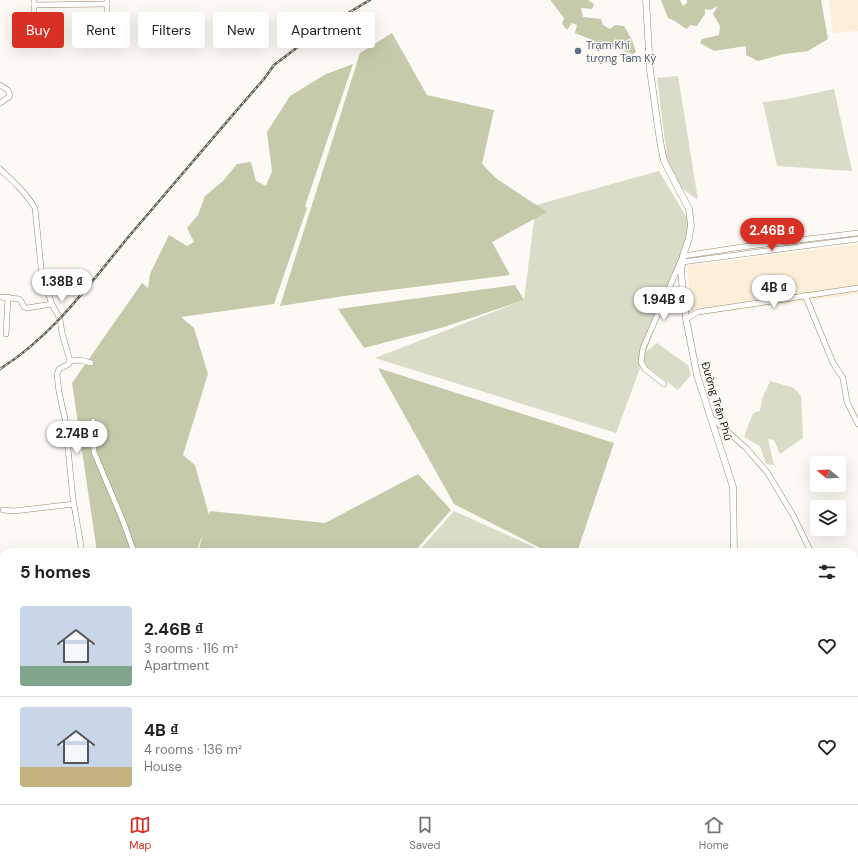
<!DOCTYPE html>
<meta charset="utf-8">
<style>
body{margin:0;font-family:"DM Sans",sans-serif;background:#f2f2f2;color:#222;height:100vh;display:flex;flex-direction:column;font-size:15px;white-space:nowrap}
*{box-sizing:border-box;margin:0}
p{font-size:13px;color:#767676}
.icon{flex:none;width:22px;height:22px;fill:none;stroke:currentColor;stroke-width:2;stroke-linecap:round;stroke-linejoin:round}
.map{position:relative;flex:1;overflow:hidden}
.drawer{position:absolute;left:0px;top:548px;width:858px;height:256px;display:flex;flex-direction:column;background:#fff;border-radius:12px 12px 0 0;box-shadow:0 4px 16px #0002}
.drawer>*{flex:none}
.guide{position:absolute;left:12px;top:12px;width:400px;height:36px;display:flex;gap:8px}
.needle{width:26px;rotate:288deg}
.tools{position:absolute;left:810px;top:456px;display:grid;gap:8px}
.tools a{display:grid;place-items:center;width:36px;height:36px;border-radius:4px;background:#fff;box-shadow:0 4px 16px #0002;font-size:20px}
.price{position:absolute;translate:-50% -34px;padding:0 9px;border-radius:14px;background:#fff;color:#222;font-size:13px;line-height:26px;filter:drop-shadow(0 1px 2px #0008)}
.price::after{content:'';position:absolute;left:50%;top:24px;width:12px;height:9px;margin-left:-6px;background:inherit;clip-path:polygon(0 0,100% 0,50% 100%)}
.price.current{background:#d93025;color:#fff}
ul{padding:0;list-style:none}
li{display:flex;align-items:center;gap:12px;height:100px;padding:0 20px}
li+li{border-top:1px solid #e0e0e0}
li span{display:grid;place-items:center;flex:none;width:112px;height:80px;border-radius:4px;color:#555}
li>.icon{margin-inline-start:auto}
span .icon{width:48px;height:48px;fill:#fffc;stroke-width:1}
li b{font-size:17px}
h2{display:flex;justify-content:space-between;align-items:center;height:48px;padding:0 20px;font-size:17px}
.chip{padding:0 14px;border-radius:4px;background:#fff;box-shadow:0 4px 16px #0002;font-size:14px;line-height:36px}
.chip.current{background:#d93025;color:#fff}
.menu{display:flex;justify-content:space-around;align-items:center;height:56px;border-top:1px solid #e0e0e0;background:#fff;font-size:11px;color:#767676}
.menu a{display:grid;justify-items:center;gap:2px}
.menu .current{color:#d93025}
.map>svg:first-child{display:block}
.built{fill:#fcefda}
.green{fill:#d9dcc7}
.forest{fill:#c5caaa}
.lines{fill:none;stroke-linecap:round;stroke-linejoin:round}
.river{stroke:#9fc1d2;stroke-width:7}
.minor-casing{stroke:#98886d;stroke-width:6}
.major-casing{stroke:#98886d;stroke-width:7}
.minor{stroke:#fff;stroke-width:5}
.major{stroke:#fff;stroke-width:6}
.rail-casing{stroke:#605b52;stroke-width:2.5}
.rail{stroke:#fdf9f4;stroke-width:1;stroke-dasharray:3;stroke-linecap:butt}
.service-dot{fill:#5c6f8a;stroke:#fdf9f4;stroke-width:1.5}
.labels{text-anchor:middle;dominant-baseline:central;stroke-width:3;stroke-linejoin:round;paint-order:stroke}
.service-label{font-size:11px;fill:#4e5e75;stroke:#fdf9f4;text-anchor:start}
.street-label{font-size:11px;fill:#1f190f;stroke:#fdf9f4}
</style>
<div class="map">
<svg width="858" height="804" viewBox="0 0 858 804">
<rect width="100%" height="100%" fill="#fdf9f4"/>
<g class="built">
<polygon points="829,0 858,0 858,31 833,33"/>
<polygon points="858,244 858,294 693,316 687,266"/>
</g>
<g class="green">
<polygon points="678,76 698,200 670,180 657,78"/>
<polygon points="834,89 852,171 777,166 763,102 787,99"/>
<polygon points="659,171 691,225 646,352 657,343 688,365 691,375 678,390 642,363 616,433 375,358 524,300 536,205"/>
<polygon points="770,381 794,388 801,396 803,438 780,454 774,440 768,439 774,465 766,464 760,446 744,437 753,413 760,411 762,399"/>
<polygon points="454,511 545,552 418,552"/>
</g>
<g class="forest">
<polygon points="551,0 588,0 594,4 592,9 581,8 583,17 601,19 603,25 610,29 615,25 624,26 632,40 636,52 633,54 602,44 575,33 577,25 572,23 567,30 562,24 564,18 551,1"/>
<path d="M661,0H680L683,6L687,3V0H821L828,39L808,51L784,54L758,61L746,55V46L714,51L700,43L702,39L719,35L720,26L713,14L718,6L710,10L705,9V14L697,26L690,25L687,29C680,26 676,20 668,18Z"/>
<polygon points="392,33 427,95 494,110 482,164 497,179 547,212 492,242 510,275 351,295 280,306 360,53"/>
<polygon points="353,64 305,206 307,208 274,304 181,317 194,328 208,374 183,455 195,465 209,515 210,511 325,523 418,474 451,510 414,552 198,552 203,534 196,552 97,552 72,383 142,283 148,288 150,274 169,235 187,246 194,242 187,228 198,215 205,196 223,181 237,164 251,162 256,181 266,186 272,171 267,132 290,96 326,74"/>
<polygon points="515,285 524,300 444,327 364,348 338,309"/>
<polygon points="378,368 614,443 577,552 548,552 454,504"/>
<polygon points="121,800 408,800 403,804 120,804"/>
</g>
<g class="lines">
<g class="river">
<polyline points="0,717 4,719"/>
<polyline points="73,800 73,804"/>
</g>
<g class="minor-casing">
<g id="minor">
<polyline points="34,0 34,17"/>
<polyline points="107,0 107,19"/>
<polyline points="34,5 107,4"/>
<polyline points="0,85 8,90 10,95 9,97 0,103"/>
<path d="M0,169C13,181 26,193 35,208L42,277L52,304L60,319L62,333L70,361"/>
<polyline points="682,262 858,239"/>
<polyline points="805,295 833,363 843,378 847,402 858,424"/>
<polyline points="0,297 19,299 21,301 24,307 27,308 52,304"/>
<polyline points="686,319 698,312 858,288"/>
<polyline points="6,334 8,297"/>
<polyline points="664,384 645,369 641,362 643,348 683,256 742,247 858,233"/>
<polyline points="711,417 746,448 767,472 793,515 811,552"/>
<polyline points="93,421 94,452 123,521 134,552"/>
<polyline points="3,510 14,511 74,504"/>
<polyline points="82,552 73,499 65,419 59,392 57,375 59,369 69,364 70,361 81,360 91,363"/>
<polyline points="854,696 856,706 854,711"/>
<polyline points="815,804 816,800"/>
</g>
</g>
<g class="major-casing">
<g id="major">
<polyline points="646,0 650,70 660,141 664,161 689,209 691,225 689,238 683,256 681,272 686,319 697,375 733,487 734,552"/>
<polyline points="735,804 735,800"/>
</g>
</g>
<use href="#minor" class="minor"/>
<use href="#major" class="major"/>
<g class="rail-casing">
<path id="rail" d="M0,369C54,335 90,283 130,235C175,183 219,130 264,79L274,65L323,28L370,0"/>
</g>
<use href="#rail" class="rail"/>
</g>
<circle class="service-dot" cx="578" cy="51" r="4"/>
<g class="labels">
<g class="service-label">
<text x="586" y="45">Trạm Khí<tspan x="586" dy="13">tượng Tam Kỳ</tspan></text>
</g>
<g class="street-label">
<text transform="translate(717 401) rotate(73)">Đường Trần Phú</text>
</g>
</g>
</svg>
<div class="tools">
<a><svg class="needle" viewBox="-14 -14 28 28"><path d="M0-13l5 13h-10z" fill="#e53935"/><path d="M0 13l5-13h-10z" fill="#767676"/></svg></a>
<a><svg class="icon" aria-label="layers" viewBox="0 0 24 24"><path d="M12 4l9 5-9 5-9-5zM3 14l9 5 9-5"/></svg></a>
</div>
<b class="price current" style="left:772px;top:252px">2.46B ₫</b>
<b class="price" style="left:62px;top:303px">1.38B ₫</b>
<b class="price" style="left:774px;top:309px">4B ₫</b>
<b class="price" style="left:664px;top:321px">1.94B ₫</b>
<b class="price" style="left:77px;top:455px">2.74B ₫</b>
<div class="guide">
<a class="chip current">Buy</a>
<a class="chip">Rent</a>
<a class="chip">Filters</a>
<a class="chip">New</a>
<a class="chip">Apartment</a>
</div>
<section class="drawer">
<h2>5 homes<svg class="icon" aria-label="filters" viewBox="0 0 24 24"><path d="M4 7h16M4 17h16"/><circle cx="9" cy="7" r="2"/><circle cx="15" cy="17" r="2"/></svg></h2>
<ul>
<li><span style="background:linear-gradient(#c9d6e8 75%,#7fa58c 0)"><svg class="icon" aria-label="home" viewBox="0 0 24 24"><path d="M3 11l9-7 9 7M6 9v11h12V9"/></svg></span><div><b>2.46B ₫</b><p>3 rooms · 116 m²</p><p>Apartment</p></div><svg class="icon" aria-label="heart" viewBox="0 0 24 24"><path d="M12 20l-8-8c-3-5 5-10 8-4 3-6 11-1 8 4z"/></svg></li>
<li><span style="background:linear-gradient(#c9d6e8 75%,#c2b280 0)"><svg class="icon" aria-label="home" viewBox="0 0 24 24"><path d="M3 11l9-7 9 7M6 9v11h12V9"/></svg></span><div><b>4B ₫</b><p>4 rooms · 136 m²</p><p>House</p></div><svg class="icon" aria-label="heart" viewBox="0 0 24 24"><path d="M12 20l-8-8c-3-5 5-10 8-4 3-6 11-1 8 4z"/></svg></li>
</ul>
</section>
</div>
<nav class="menu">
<a class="current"><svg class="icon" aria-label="map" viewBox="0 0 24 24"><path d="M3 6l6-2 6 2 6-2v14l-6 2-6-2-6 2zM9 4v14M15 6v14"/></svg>Map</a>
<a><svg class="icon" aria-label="saved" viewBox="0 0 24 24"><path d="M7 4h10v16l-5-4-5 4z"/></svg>Saved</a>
<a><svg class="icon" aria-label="home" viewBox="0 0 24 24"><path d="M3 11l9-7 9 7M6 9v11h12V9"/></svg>Home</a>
</nav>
